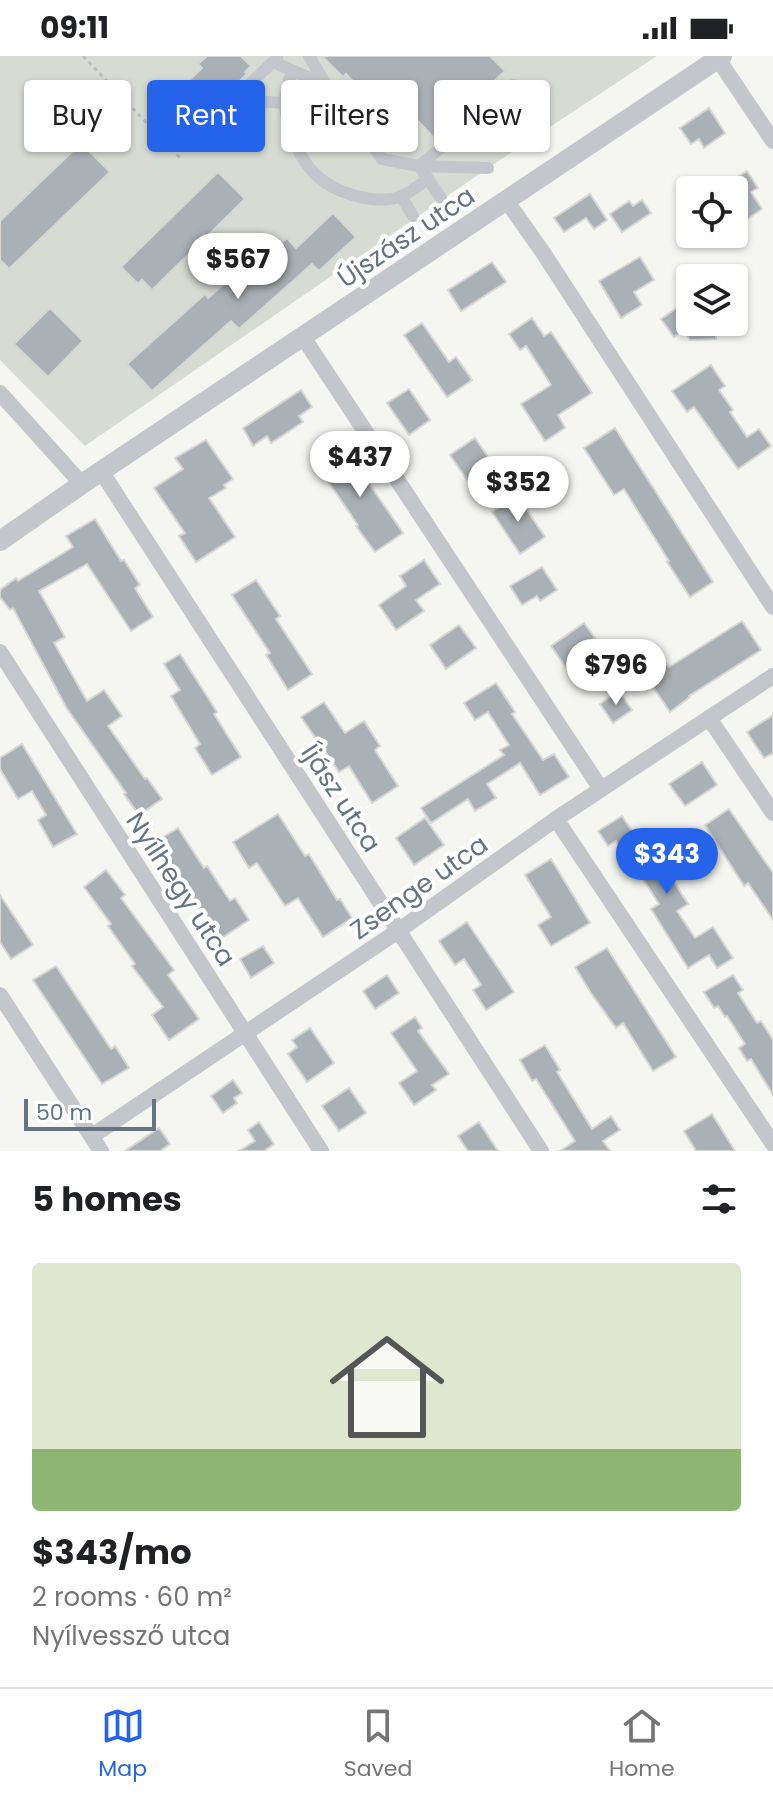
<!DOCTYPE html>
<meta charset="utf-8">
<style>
body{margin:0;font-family:Poppins,sans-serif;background:#f2f2f2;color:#202124;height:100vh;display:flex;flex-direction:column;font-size:30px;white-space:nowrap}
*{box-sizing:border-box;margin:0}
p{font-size:26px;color:#757577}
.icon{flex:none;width:44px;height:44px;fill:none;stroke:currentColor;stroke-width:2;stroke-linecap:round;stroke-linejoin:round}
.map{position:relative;height:1095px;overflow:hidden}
.details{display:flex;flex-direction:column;background:#fff;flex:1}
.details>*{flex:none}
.guide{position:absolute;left:24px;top:24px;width:726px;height:72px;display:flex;gap:16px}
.controls{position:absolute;left:676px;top:120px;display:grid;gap:16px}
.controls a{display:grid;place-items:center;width:72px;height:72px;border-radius:8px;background:#fff;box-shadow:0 2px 6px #0004;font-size:40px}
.scale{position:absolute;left:24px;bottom:20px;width:132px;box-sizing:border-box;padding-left:8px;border:4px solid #657382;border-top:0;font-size:22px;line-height:28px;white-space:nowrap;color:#657382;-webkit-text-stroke:6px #fff;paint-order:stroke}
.price{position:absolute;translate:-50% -68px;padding:0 18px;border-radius:28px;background:#fff;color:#222;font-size:26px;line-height:52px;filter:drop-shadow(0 2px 4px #0008)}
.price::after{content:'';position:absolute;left:50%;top:48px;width:24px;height:18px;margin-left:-12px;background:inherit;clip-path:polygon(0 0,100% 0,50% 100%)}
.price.current{background:#2563eb;color:#fff}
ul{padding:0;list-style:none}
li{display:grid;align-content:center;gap:16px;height:424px;padding:0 32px}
li span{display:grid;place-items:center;height:248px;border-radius:8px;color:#555}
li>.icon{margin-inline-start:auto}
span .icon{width:144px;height:144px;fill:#fffc;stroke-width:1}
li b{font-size:34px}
h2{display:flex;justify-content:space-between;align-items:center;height:96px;padding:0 32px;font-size:34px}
.chip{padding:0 28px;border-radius:8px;background:#fff;box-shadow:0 2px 6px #0004;font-size:28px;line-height:72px}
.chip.current{background:#2563eb;color:#fff}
.status{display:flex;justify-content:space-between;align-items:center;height:56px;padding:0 40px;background:#fff;direction:ltr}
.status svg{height:22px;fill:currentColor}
.menu{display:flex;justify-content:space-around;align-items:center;height:112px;border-top:2px solid #e0e0e0;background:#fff;font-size:22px;color:#757577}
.menu a{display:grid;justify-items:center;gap:4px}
.menu .current{color:#2563eb}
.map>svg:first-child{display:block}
.green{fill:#d6dcd3}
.building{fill:#aab1b6;stroke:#d6d7d4;stroke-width:2}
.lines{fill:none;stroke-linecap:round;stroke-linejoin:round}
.path{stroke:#bbbdbf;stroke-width:3;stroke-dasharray:4 4;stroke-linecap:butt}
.pedestrian{stroke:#c3c6ca;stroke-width:12}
.minor{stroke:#c3c6ca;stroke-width:16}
.tertiary{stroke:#c3c6ca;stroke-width:20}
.labels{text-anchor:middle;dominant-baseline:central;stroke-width:8;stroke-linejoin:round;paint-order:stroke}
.street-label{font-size:26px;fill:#657382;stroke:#fff}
</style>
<div class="status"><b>09:11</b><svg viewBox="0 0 49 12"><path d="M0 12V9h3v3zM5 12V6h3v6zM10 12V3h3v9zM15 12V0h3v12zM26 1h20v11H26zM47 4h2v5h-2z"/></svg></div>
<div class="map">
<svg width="773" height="1095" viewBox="0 0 773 1095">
<rect width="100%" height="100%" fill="#f5f5f2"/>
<polygon class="green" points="0,0 657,0 488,112 85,390 0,304"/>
<g class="building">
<polygon points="207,0 241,0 251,10 245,16 247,18 178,83 154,58 202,12 198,8"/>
<polygon points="322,0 490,0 505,15 434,82 418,65 404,78 346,18 343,21"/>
<polygon points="709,52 725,77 704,92 699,83 691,88 680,72"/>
<polygon points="81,87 110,116 9,213 0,204 0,165"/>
<polygon points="747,115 758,132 751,136 762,153 734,172 734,134 718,134"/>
<polygon points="218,116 245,143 152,234 142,224 138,228 121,211"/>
<polygon points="590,138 607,164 594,173 586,162 564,176 554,162"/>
<polygon points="642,144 651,157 622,176 610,158 629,145 633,150"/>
<polygon points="333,157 356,181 319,215 312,208 239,273 231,265 152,335 127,308 205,238 208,242 233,220 238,226 287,182 296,192"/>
<polygon points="640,201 654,224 634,236 642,249 621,262 599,225"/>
<polygon points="492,206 506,226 461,255 448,234"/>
<polygon points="690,243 690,266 715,266 716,283 690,284 683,274 674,281 661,263"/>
<polygon points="50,252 83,285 48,321 14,288"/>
<polygon points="532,262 544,280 551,276 592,337 558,359 565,372 545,385 521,348 551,329 526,290 520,294 509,278"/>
<polygon points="422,267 449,306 456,301 472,324 447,341 404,279"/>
<polygon points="711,309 725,330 719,334 733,354 730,356 747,381 759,373 771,390 738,413 694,351 687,356 672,335"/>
<polygon points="409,333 430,364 409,379 387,347"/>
<polygon points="301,334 312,351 299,360 303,366 271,387 267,380 253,390 243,372"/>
<polygon points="615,372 713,526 690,541 667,506 669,505 624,433 614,439 584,392"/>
<polygon points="475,382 497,414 472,431 450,399"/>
<polygon points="206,384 233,423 224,429 226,432 209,442 235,481 196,506 179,480 185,477 154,432 183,413 175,402"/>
<polygon points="343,390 403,477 375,496 356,470 358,469 316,408"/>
<polygon points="517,439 545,481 520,498 492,456"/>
<polygon points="95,463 121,505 124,504 140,529 135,532 153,561 131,575 87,508 39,535 65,581 54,587 87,645 104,634 122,660 108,670 145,723 147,722 162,743 139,759 124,738 126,737 66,651 13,552 10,554 0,541 0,534 16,522 18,525 73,491 66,480"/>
<polygon points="424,504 440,528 416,544 424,555 396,574 379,549 406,530 400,520"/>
<polygon points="542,511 557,534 540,545 537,540 522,549 510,530"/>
<polygon points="256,524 280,560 276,563 312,618 288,634 266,599 270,597 232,539"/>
<polygon points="742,565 761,594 689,640 690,641 670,656 645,619 665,606 669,611"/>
<polygon points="584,567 595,582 587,588 603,612 578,629 551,590"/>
<polygon points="459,569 476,592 446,613 430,589"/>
<polygon points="180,598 217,656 214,658 241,701 212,719 195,692 200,688 171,640 180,634 164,608"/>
<polygon points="496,627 515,656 512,658 543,704 554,698 569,721 540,739 520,707 487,728 496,742 475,755 468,743 431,767 421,752 504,699 500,694 509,689 488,656 475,664 464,647"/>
<polygon points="619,635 632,654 613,667 600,648"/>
<polygon points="324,646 345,677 364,665 380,690 375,694 398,730 372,747 349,710 339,716 301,661"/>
<polygon points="773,659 773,697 764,702 747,676"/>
<polygon points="22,688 77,778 53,791 38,764 46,759 32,735 18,743 0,713 0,702"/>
<polygon points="702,706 717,729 685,750 669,728"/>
<polygon points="729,753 773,817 773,864 748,827 744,830 705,769"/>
<polygon points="278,758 305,800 309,798 337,844 340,843 352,862 323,881 298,842 285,850 257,807 249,812 233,786"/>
<polygon points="622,760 648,800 667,788 685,817 673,824 688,848 677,855 695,882 713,871 733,902 717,912 709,899 688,912 651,853 659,848 627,798 625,800 616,785 608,790 598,775"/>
<polygon points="425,762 444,789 414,809 396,782"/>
<polygon points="178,772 204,812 207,810 230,845 235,842 249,864 217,885 203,862 205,861 174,812 172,814 154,787"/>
<polygon points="551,803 590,867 551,890 538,869 551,861 525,819"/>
<polygon points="106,814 125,839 121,842 174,914 168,919 199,963 169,984 152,959 163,951 132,910 135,908 108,870 111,868 84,831"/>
<polygon points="0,839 33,889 11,903 0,886"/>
<polygon points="467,866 514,936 486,954 473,934 481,929 464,903 455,909 439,885"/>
<polygon points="263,890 274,907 251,922 240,903"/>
<polygon points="607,892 676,1001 653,1015 623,967 616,972 591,937 575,911"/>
<polygon points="56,910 111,993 115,990 129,1012 102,1028 33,924"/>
<polygon points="387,919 399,937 375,953 363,935"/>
<polygon points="733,919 743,934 738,937 757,967 761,965 773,984 773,1039 751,1003 747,1005 739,992 745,988 727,960 725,961 718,950 714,952 704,936"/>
<polygon points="415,961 422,972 418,975 449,1018 432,1029 436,1034 414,1049 399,1027 417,1015 391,977"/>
<polygon points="310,972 334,1007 307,1026 288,998 297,991 292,984"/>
<polygon points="545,989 560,1014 557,1016 592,1073 611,1060 620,1074 603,1085 610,1095 560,1095 575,1085 536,1023 532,1025 520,1004"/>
<polygon points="233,1024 242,1037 234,1042 237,1047 223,1057 211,1040"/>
<polygon points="349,1032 366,1057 339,1075 322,1050"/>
<polygon points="712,1058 735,1095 696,1095 684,1075"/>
<polygon points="259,1066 274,1088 264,1095 239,1095 255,1085 248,1074"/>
<polygon points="479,1066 498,1095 468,1095 458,1080"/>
<polygon points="159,1072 170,1088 160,1095 125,1095"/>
</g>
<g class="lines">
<polyline class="path" points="83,0 180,102"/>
<g class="pedestrian">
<polyline points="273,6 326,29 309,0"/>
<path d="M292,14C289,26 284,39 285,51C288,74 298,101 315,118C334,137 376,150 402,140C411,136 420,128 428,123L419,110"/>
<polyline points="326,29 382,103 419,110 480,59 513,29"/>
<polyline points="233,44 341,50"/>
<polyline points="233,44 277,2"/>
<polyline points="419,110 488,112"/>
<polyline points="428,123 441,142"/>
<polyline points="401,140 413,160"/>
</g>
<g class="minor">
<polyline points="718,3 773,85"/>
<polyline points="506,144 542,195 773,551"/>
<polyline points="303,281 601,733"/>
<polyline points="0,337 82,428"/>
<polyline points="101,415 541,1095"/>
<polyline points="0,596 321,1095"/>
<polyline points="709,662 773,757"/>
<polyline points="556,763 773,1088"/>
<polyline points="0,939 101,1095"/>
<polyline points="92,1080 398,875 556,763 773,620"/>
</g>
<polyline class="tertiary" points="0,485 82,428 722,0"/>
</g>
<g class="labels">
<g class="street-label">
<text transform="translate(406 181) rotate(-34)">Újszász utca</text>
<text transform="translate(341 742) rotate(57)">Íjász utca</text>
<text transform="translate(419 831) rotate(-35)">Zsenge utca</text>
<text transform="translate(181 833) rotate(57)">Nyílhegy utca</text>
</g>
</g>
</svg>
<div class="controls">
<a><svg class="icon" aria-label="locate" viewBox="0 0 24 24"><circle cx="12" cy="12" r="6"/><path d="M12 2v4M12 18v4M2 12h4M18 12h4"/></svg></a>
<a><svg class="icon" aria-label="layers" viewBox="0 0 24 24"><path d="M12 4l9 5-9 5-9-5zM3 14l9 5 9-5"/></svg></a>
</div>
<div class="scale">50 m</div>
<b class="price" style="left:238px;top:245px">$567</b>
<b class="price" style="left:360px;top:443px">$437</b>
<b class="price" style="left:518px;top:468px">$352</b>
<b class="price" style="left:616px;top:651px">$796</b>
<b class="price current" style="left:667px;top:840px">$343</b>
<div class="guide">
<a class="chip">Buy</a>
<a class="chip current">Rent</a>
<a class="chip">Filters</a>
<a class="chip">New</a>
</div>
</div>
<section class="details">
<h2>5 homes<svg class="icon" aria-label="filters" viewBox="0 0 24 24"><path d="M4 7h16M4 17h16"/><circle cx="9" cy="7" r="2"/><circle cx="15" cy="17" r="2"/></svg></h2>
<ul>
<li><span style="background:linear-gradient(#dfe7d0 75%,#8fb573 0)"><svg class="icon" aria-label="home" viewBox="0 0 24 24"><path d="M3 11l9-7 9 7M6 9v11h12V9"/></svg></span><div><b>$343/mo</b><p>2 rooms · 60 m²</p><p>Nyílvessző utca</p></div></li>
</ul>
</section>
<nav class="menu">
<a class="current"><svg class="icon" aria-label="map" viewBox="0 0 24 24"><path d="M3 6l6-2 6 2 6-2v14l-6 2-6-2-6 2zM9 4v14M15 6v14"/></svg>Map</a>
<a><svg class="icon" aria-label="saved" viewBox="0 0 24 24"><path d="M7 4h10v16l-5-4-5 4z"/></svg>Saved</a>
<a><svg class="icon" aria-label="home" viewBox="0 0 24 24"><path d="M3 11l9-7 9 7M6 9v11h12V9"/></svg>Home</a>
</nav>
